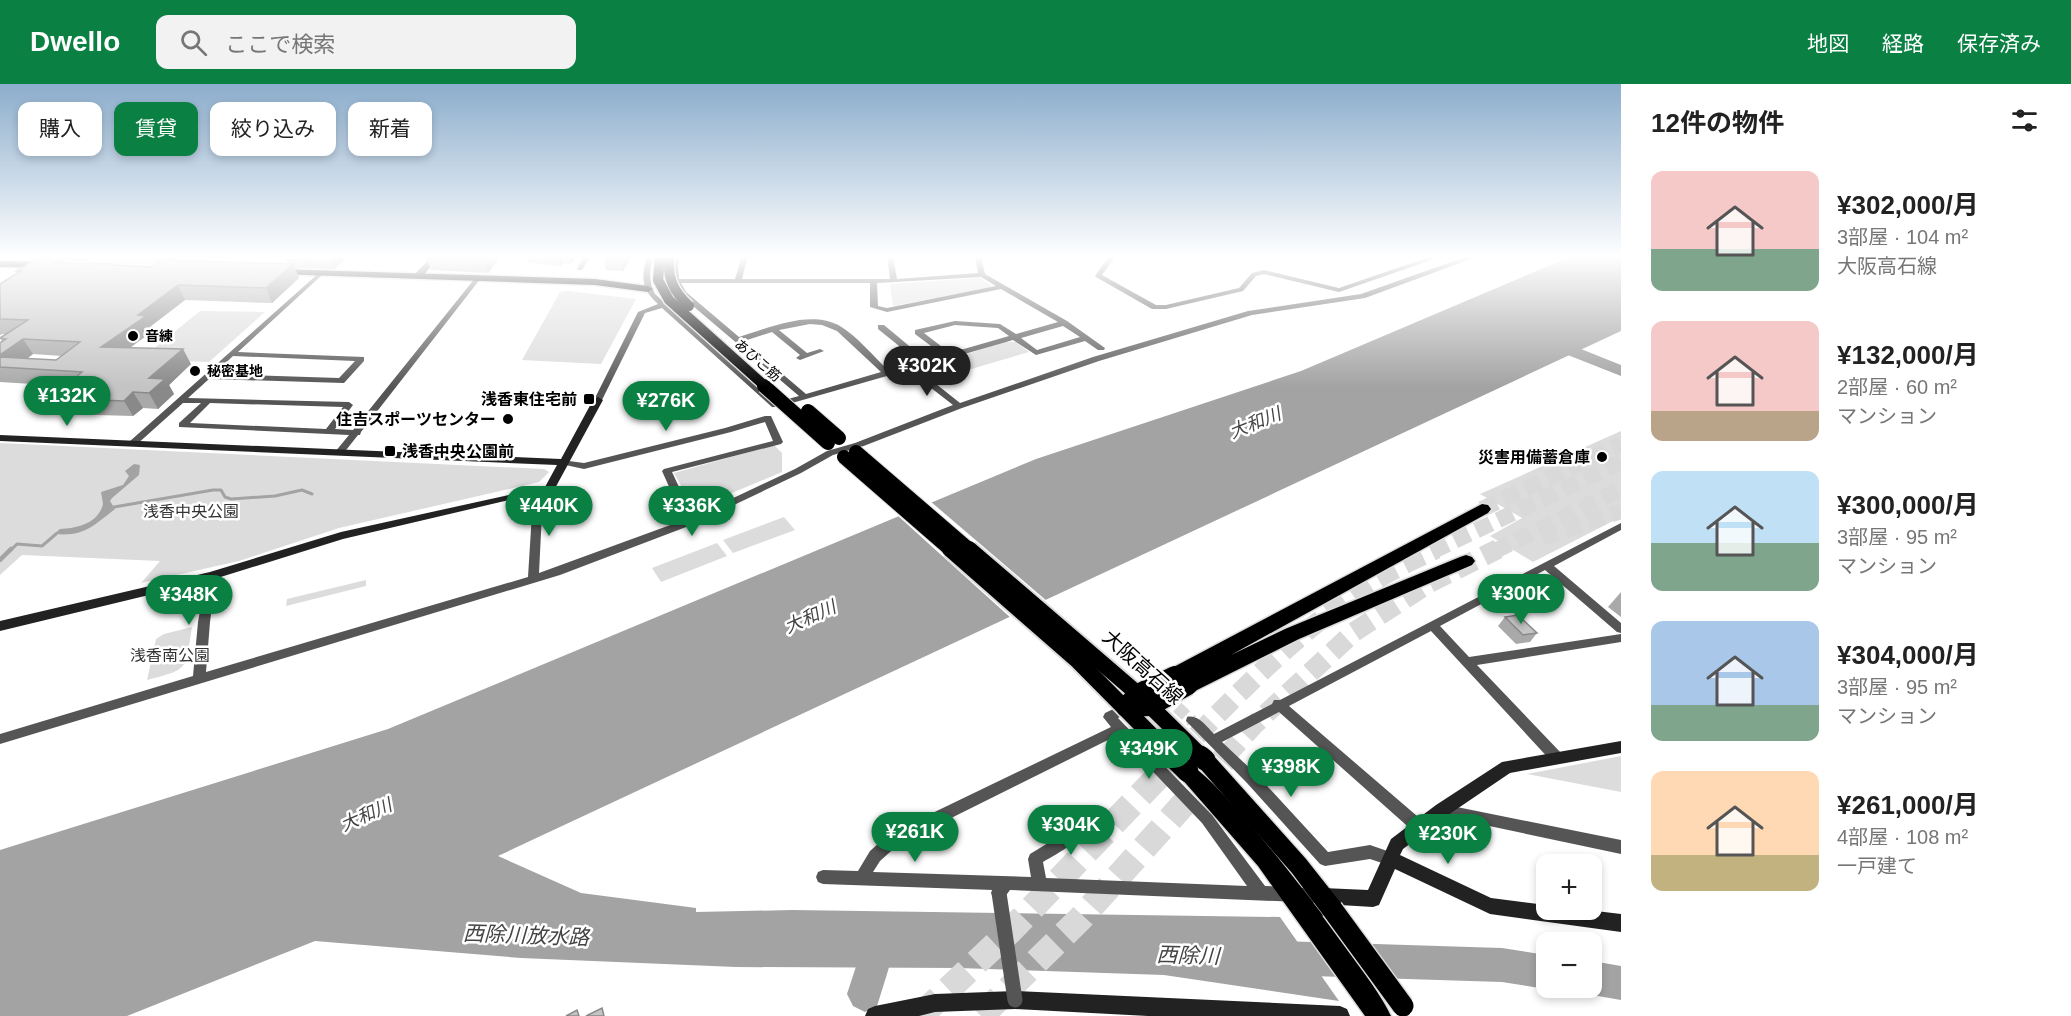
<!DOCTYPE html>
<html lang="ja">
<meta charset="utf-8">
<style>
body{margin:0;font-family:Helvetica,"Noto Sans JP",sans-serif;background:#f2f2f2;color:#222;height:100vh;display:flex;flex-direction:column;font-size:22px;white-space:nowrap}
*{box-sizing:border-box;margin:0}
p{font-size:20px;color:#767676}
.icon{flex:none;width:33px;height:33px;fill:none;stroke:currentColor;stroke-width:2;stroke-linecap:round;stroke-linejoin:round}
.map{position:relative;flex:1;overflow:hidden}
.drawer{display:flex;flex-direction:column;background:#fff;width:450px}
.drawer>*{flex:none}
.guide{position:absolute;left:18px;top:18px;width:570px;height:54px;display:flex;gap:12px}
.controls{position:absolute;left:1536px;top:770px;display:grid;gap:12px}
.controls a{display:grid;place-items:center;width:66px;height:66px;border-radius:12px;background:#fff;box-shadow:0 3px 9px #0003;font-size:30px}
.price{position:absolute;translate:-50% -51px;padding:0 14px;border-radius:21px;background:#0b8043;color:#fff;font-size:20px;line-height:39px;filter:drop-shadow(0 2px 3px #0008)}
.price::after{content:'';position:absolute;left:50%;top:36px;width:18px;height:14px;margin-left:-9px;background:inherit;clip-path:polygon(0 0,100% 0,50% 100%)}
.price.current{background:#222;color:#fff}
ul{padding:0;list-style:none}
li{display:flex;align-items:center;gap:18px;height:150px;padding:0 30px}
li span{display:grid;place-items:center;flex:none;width:168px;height:120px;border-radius:12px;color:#555}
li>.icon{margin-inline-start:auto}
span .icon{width:72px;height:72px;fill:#fffc;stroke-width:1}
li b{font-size:26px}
h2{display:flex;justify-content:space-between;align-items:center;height:72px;padding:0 30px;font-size:26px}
.tag{padding:0 21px;border-radius:12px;background:#fff;box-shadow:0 3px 9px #0003;font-size:21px;line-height:54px}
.tag.current{background:#0b8043;color:#fff}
header{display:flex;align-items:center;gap:36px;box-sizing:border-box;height:84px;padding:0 30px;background:#0b8043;color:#fff}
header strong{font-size:28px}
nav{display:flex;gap:33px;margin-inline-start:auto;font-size:21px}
.search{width:420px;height:54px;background:#f2f2f2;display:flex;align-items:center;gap:15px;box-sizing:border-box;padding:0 21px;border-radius:12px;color:#767676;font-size:22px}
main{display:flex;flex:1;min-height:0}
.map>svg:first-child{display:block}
.green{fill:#dcdcdc}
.water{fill:#a3a3a3}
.pier{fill:#fff}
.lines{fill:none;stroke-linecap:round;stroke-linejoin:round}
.stream-far1{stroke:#a3a3a3;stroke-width:3}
.stream{stroke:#a3a3a3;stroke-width:4.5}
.river{fill:#a3a3a3;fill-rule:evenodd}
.street-tunnel{stroke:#d9d9d9;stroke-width:12;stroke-dasharray:12 6;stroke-linecap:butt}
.highway-tunnel-far2{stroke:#d9d9d9;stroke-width:16;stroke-dasharray:16 8;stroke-linecap:butt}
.highway-tunnel-far1{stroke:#d9d9d9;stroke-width:20;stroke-dasharray:20 10;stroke-linecap:butt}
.highway-tunnel{stroke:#d9d9d9;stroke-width:26;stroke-dasharray:26 13;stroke-linecap:butt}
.primary-casing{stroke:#dbdbdb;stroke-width:3}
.highway-casing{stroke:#dbdbdb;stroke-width:3}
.street{fill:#555;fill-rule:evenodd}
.secondary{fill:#222;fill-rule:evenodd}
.primary{fill:#000;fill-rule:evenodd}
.highway{fill:#000;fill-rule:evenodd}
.primary-bridge-far3-casing{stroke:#dbdbdb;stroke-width:13;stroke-linecap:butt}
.primary-bridge-far2-casing{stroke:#dbdbdb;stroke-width:16;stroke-linecap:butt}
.primary-bridge-far1-casing{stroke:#dbdbdb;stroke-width:20;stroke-linecap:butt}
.primary-bridge-casing{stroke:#dbdbdb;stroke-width:24;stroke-linecap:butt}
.highway-bridge-casing{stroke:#dbdbdb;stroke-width:23;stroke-linecap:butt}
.street-bridge{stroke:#555;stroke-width:15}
.primary-bridge-far3{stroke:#000;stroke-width:10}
.primary-bridge-far2{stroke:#000;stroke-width:14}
.primary-bridge-far1{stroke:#000;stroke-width:16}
.primary-bridge{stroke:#000;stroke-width:21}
.highway-bridge{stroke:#000;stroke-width:20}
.wall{fill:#a9a9a9;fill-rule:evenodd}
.shaded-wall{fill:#898989}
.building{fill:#c4c4c4;stroke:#898989;stroke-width:1.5}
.poi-dot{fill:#000;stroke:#fff;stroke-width:2}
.labels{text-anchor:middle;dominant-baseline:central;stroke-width:5;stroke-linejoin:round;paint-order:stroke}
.far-poi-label{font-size:14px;font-weight:bold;fill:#000;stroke:#fff;text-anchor:start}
.far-street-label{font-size:14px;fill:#000;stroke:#fff}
.poi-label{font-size:16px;font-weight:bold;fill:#000;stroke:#fff;text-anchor:end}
.park-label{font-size:16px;fill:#333;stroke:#fff}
.water-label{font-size:18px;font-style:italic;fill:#444;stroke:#fff}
.near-street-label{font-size:20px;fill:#000;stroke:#fff}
.near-water-label{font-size:21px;font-style:italic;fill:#444;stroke:#fff}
</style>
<header>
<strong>Dwello</strong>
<div class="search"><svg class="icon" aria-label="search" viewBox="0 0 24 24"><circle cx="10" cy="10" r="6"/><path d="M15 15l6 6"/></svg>ここで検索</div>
<nav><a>地図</a><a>経路</a><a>保存済み</a></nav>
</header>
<main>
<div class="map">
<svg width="1621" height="932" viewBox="0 0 1621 932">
<rect width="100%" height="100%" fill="#fff"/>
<g class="green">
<polygon points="102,172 175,172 158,181 91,179"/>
<polygon points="980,194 991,201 990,204 893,222 890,200"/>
<polygon points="568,207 636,215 601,280 522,276 560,208"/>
<polygon points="200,227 265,228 209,278 140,276"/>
<polygon points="1004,258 1016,258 1029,268 934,296 920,285"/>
<polygon points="1621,347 1621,433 1533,478 1490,452 1522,434 1480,410"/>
<polygon points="0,359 544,385 549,388 539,398 339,444 239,477 141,499 160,477 22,471 0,491"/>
<polygon points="774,361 782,369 782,388 694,425 674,389"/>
<polygon points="784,433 795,446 733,469 723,456"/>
<polygon points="717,459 727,472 661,498 652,484"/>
<polygon points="366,496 366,502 286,522 287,515"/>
<path d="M192,543C185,585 191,585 147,596L156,555L164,550Z"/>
<polygon points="1621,672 1621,708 1527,690"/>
</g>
<g class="water">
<polygon points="1572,172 1621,172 1621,247 498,772 581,809 696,824 696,828 792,826 1280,833 1339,917 1164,891 958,884 736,883 521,874 315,857 127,932 0,932 0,766 388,645 1036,375 1301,287"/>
<path d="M134,380L140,381L139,391L112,414L110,417L115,425C93,442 84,453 54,450L60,445C77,444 98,440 103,420L101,408L123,401L129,392L125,387Z"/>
</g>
<polygon class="pier" points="930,417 1048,518 1012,535 897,431"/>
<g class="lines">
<g class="stream-far1">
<polyline points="114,423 213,406 221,406 225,413 231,415 275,412 302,406 312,410"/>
<polyline points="10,467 17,460 42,462 56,450"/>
</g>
<polyline class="stream" points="0,476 11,465"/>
<g class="river">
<polygon points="1546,251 1621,281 1621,292 1540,260 1538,256 1540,252"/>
<polygon points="879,844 891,849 896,861 877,922 865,928 853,922 847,910 867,849"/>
<polygon points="1280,857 1502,864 1546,871 1546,903 1551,903 1546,905 1502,898 1280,891 1268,886 1263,874 1268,862"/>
<polygon points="1592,877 1621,882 1621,916 1592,911 1580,906 1578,903 1592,903"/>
</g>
<polyline class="street-tunnel" points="1164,611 1192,637"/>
<g class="highway-tunnel-far2">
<polyline points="1482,425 1621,360"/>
<polyline points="1543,454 1621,427"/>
<polyline points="1433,467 1621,378"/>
<polyline points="1495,467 1621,405"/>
</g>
<g class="highway-tunnel-far1">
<path d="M1176,673C1232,615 1290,556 1356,509C1380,491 1409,478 1436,465"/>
<polyline points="1225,673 1254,641 1354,548 1429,499 1498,465"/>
</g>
<g class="highway-tunnel">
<polyline points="920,932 1011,846 1178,672"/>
<polyline points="981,932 1080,835 1227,672"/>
</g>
<g class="primary-casing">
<g id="primary">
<polygon points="0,177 48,178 53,181 48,184 0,183"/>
<polygon points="279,185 595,195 648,202 653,205 648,208 595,201 276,190 276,186"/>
<polygon points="1205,668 1212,670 1306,775 1340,818 1343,825 1340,832 1332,836 1324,832 1292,789 1198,682 1196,676 1198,670"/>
<path d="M1188,680C1220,691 1376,895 1391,932H1365L1258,782L1181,694L1178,688L1181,682Z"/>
</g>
</g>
<g class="highway-casing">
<polygon id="highway" points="1482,420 1488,421 1491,425 1488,429 1231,571 1285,545 1460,473 1466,471 1472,473 1475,477 1472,481 1299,555 1195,607 1188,609 1181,607 1179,599 1168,598 1165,592 1168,586"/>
</g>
<g class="street">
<polygon points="172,172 180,172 162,185 158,185 158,183"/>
<polygon points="584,172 591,172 582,186 578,186 577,185"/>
<path d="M647,172H653C650,186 648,197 655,210L777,318L799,312L680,211L672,192L674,172H680L678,182L679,195H735L742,172H748L742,195H890L887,172H893L897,195L978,189L975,172H981L985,190L1067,237L1105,264L1104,266H1098L1085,257L1036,271L1013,256L916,284L960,319L1093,273L1248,227L1361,210L1468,172H1479L1365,214L1252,231L1099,277L962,324L861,363L833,371L801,389L694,440L560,491L0,660V650L193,592L198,538L207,489H215L216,492L210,538L206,588L528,493L532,429L546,404H552L554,406L542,429L539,489L684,436L662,387L664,385L773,357L765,338L731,348L584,385L561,380L559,378L561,376L584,379L725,344L765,332H771L783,358L781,360L672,388L693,433L795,385L827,367L855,359L953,321L908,286L778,323H772L662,224L645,229L602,316L598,319L595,318L594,316L638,228L658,220C641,205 641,193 647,172ZM981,193L996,202L887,224L878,222L877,199ZM681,199H870V223L887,228L1001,205L1058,238L1016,250L1000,240L955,237L915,246V250L943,271L926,276L884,241H878V245L919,278L888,286C873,272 858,253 840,242C810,225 769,244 739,253L686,208ZM810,240L822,241L837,247L881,288L806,310L744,257L772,248L800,271L796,274L800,276L824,267L820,265L807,269L779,246ZM955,241L998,244L1009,252L950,269L924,249ZM1063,242L1080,253L1037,266L1021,254Z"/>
<polygon points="1109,172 1116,172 1102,191 1156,221 1166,221 1239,204 1252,189 1264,186 1339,204 1432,172 1443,172 1339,208 1264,190 1256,192 1243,207 1166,225 1152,225 1096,193 1095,192"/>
<path d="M320,188L322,189V191L238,268L364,273V277L344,299L209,295L188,314L349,318L353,321L335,345L353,346L476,193L481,194L361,348L360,351H358L343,370H337L335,368L349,351L179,343V339L201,319H183L135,362H129L127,360L129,358ZM233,272L355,277L339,294L214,290ZM210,319L343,323L326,345L190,339Z"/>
<path d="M1621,439V446L1554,482L1621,539V549L1617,548L1545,486L1440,542L1469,573L1621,550V558L1477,581L1562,670L1564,674L1562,678L1557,680L1552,678L1431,547L1289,622L1424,738L1426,743L1424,748L1419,749L1414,748L1279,628L1222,658L1257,691L1328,768L1370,761L1396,770L1398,775L1396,780L1391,782L1370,775L1325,782L1320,780L1247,699L1186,637L1187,633C1198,630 1207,643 1214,650L1272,620L1274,616H1280Z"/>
<path d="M1130,617L1134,618L1136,622L1134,626L1118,634L1212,731L1265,802L1322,805L1327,807L1330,812L1327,817L1322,819L1010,806L1004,814L999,816L994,814L991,809L993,806L823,800L818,798L816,793L818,788L823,786L858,787L870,767L889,750L1111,643L1103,633L1105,629ZM1118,651L1202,739L1247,802L1046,794L1043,778C1060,768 1082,757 1091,738L1089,734L1084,732L1079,734L1063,750L1030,770L1028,775L1031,793L873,788L880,777L899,760Z"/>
<polygon points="1442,720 1621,756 1621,770 1442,732 1437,730 1435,726 1437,722"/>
</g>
<g class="secondary">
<polygon points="432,172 440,172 421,194 415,194 415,190"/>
<polygon points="598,313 603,316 553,408 539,409 343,455 211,496 0,547 0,537 210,488 341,448 545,403 557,381 0,357 0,351 561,375 593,316"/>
<polygon points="1621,657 1621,669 1510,689 1448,731 1403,765 1400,771 1491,814 1546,821 1546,825 1579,825 1621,830 1621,848 1490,830 1395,785 1379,821 1373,823 1323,820 1317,818 1314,812 1317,806 1323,804 1368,806 1391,755 1436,721 1502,678"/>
<polygon points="1015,907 1340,922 1347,925 1350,932 1148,932 1015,925 935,928 919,932 865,932 868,925 875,922 935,910"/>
</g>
<use href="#primary" class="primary"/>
<use href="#highway" class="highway"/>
<g class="primary-bridge-far3-casing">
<g id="primary-bridge-far3">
<polyline points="660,172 658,196 669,216 766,303"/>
<path d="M670,172C666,193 674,208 689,222"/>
</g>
</g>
<g class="primary-bridge-far2-casing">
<g id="primary-bridge-far2">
<polyline points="764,302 828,359"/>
<polyline points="808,327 839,354"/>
<polyline points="856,368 971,467"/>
<polyline points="844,373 952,467"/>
</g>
</g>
<g class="primary-bridge-far1-casing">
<g id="primary-bridge-far1">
<polyline points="950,465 1078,577 1173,673"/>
<polyline points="969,465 1138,610 1202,673"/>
</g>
</g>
<g class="primary-bridge-casing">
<g id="primary-bridge">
<polyline points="1172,672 1188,688"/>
<polyline points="1200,672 1205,676"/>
<polyline points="1332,825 1403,922"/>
</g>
</g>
<g class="highway-bridge-casing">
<g id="highway-bridge">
<polyline points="1126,623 1150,622 1188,601"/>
<polyline points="1126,623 1138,610 1175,592"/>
</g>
</g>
<polyline class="street-bridge" points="999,809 1015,916"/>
<use href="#primary-bridge-far3" class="primary-bridge-far3"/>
<use href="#primary-bridge-far2" class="primary-bridge-far2"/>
<use href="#primary-bridge-far1" class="primary-bridge-far1"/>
<use href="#primary-bridge" class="primary-bridge"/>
<use href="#highway-bridge" class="highway-bridge"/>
</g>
<g class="wall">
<polygon points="64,172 89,172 90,174 86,177 67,177"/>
<polygon points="426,172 500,172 488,189 431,186"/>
<polygon points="526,172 578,172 570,180 563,179 560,182 527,178"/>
<polygon points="604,172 632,172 623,187 606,186"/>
<path d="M63,173L67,179L152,183L288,180L286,176H344L334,185L295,184L299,194L272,219L185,216L151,242L154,246L130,264L191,280L169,301L174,310L158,325L143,324L133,332L62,330L52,314L65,302L0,298V259L2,258L0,254L7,250H3L0,251V200L18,189L16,187ZM33,270L62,272L56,276L27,275Z"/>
<polygon points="1621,508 1621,533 1608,523"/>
<polygon points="1505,533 1537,549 1530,558 1516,560 1498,542"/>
</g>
<g class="shaded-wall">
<polygon points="83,172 89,172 90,174 86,177"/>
<polygon points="336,172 342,172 344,176 334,185 331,177"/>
<polygon points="485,172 500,172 488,189 484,174"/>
<polygon points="558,172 561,172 563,179 560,182"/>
<polygon points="569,172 578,172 570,180"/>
<polygon points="621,172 632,172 623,187"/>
<polygon points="63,173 71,187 55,179"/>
<polygon points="293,180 299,194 272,219 266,204"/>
<polygon points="178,201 185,216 151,242 154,246 110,278 101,263 138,231"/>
<polygon points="23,255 33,270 13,284 0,278 0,271"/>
<polygon points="183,265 191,280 169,301 174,310 158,325 149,309 149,294"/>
<polygon points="133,308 143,324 133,332 124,317"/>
</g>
<g class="building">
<polygon points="298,172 336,172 331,177 286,176 295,175"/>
<polygon points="456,172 485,172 484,174"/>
<polygon points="41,173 63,173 55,179 113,180 112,181 152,183 161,176 293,180 266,204 178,201 138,231 146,232 101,263 183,265 149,294 165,295 149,309 133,308 124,317 52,314 82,288 0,283 0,273 56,276 80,258 23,255 0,271 0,259 6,255 0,254 28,236 0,235 0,200 21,187 16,187"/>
<polygon points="1518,531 1537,549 1523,551 1505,533"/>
<polygon points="602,924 604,932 586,932"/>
<polygon points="577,926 579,932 566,932"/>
</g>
<linearGradient id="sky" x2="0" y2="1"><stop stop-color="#8cadcc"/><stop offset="0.57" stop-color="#fff"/><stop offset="1" stop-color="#fff" stop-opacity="0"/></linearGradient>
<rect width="1621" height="303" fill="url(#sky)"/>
<g class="poi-dot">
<circle cx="133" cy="252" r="6"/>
<circle cx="195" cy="287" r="6"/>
<rect x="583" y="309" width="12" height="12" rx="3"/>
<circle cx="508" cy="335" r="6"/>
<rect x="384" y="361" width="12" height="12" rx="3"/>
<circle cx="1602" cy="373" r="6"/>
</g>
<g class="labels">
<g class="far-poi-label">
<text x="145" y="252">音練</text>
<text x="207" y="287">秘密基地</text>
</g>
<g class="far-street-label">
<text transform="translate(758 276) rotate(41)">あびこ筋</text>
</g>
<g class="poi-label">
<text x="577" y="315">浅香東住宅前</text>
<text x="496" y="335">住吉スポーツセンター</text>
<text x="402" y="367" text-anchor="start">浅香中央公園前</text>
<text x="1590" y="373">災害用備蓄倉庫</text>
</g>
<g class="park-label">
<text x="191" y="427">浅香中央公園</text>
<text x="170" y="571">浅香南公園</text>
</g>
<g class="water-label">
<text transform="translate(1255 339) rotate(-22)">大和川</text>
<text transform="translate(810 533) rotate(-24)">大和川</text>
<text transform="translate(366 731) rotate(-24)">大和川</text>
</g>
<g class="near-street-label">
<text transform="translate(1143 583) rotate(42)">大阪高石線</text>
</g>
<g class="near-water-label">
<text transform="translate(526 851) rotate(2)">西除川放水路</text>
<text transform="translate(1188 871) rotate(2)">西除川</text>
</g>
</g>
</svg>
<div class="controls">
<a>+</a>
<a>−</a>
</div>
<b class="price current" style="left:927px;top:313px">¥302K</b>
<b class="price" style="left:67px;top:343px">¥132K</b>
<b class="price" style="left:666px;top:348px">¥276K</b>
<b class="price" style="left:549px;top:453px">¥440K</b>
<b class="price" style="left:692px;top:453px">¥336K</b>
<b class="price" style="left:1521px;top:541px">¥300K</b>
<b class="price" style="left:189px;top:542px">¥348K</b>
<b class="price" style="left:1149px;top:696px">¥349K</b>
<b class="price" style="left:1291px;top:714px">¥398K</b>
<b class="price" style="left:1071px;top:772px">¥304K</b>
<b class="price" style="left:915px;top:779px">¥261K</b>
<b class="price" style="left:1448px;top:781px">¥230K</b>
<div class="guide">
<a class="tag">購入</a>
<a class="tag current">賃貸</a>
<a class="tag">絞り込み</a>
<a class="tag">新着</a>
</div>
</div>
<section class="drawer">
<h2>12件の物件<svg class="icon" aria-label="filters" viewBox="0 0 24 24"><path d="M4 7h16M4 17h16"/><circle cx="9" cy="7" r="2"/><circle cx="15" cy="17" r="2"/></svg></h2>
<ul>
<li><span style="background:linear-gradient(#f6c9c9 65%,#7fa58c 0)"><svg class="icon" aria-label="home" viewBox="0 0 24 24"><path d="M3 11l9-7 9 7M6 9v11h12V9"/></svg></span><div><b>¥302,000/月</b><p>3部屋 · 104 m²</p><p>大阪高石線</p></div></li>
<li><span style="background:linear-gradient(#f6c9c9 75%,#b9a48a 0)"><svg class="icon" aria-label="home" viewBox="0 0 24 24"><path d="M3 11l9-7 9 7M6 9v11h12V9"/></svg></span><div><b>¥132,000/月</b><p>2部屋 · 60 m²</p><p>マンション</p></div></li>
<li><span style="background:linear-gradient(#bfe0f5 60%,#7fa58c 0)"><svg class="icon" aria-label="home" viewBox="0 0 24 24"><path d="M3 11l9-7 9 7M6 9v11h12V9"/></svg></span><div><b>¥300,000/月</b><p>3部屋 · 95 m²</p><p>マンション</p></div></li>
<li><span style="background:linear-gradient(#a9c7e8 70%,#7fa58c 0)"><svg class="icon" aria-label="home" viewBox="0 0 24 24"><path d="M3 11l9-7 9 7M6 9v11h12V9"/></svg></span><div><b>¥304,000/月</b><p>3部屋 · 95 m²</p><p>マンション</p></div></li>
<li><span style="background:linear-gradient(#ffd9b3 70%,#c2b280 0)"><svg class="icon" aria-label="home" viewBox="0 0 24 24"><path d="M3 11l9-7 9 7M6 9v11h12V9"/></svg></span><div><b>¥261,000/月</b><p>4部屋 · 108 m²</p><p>一戸建て</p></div></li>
</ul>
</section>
</main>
